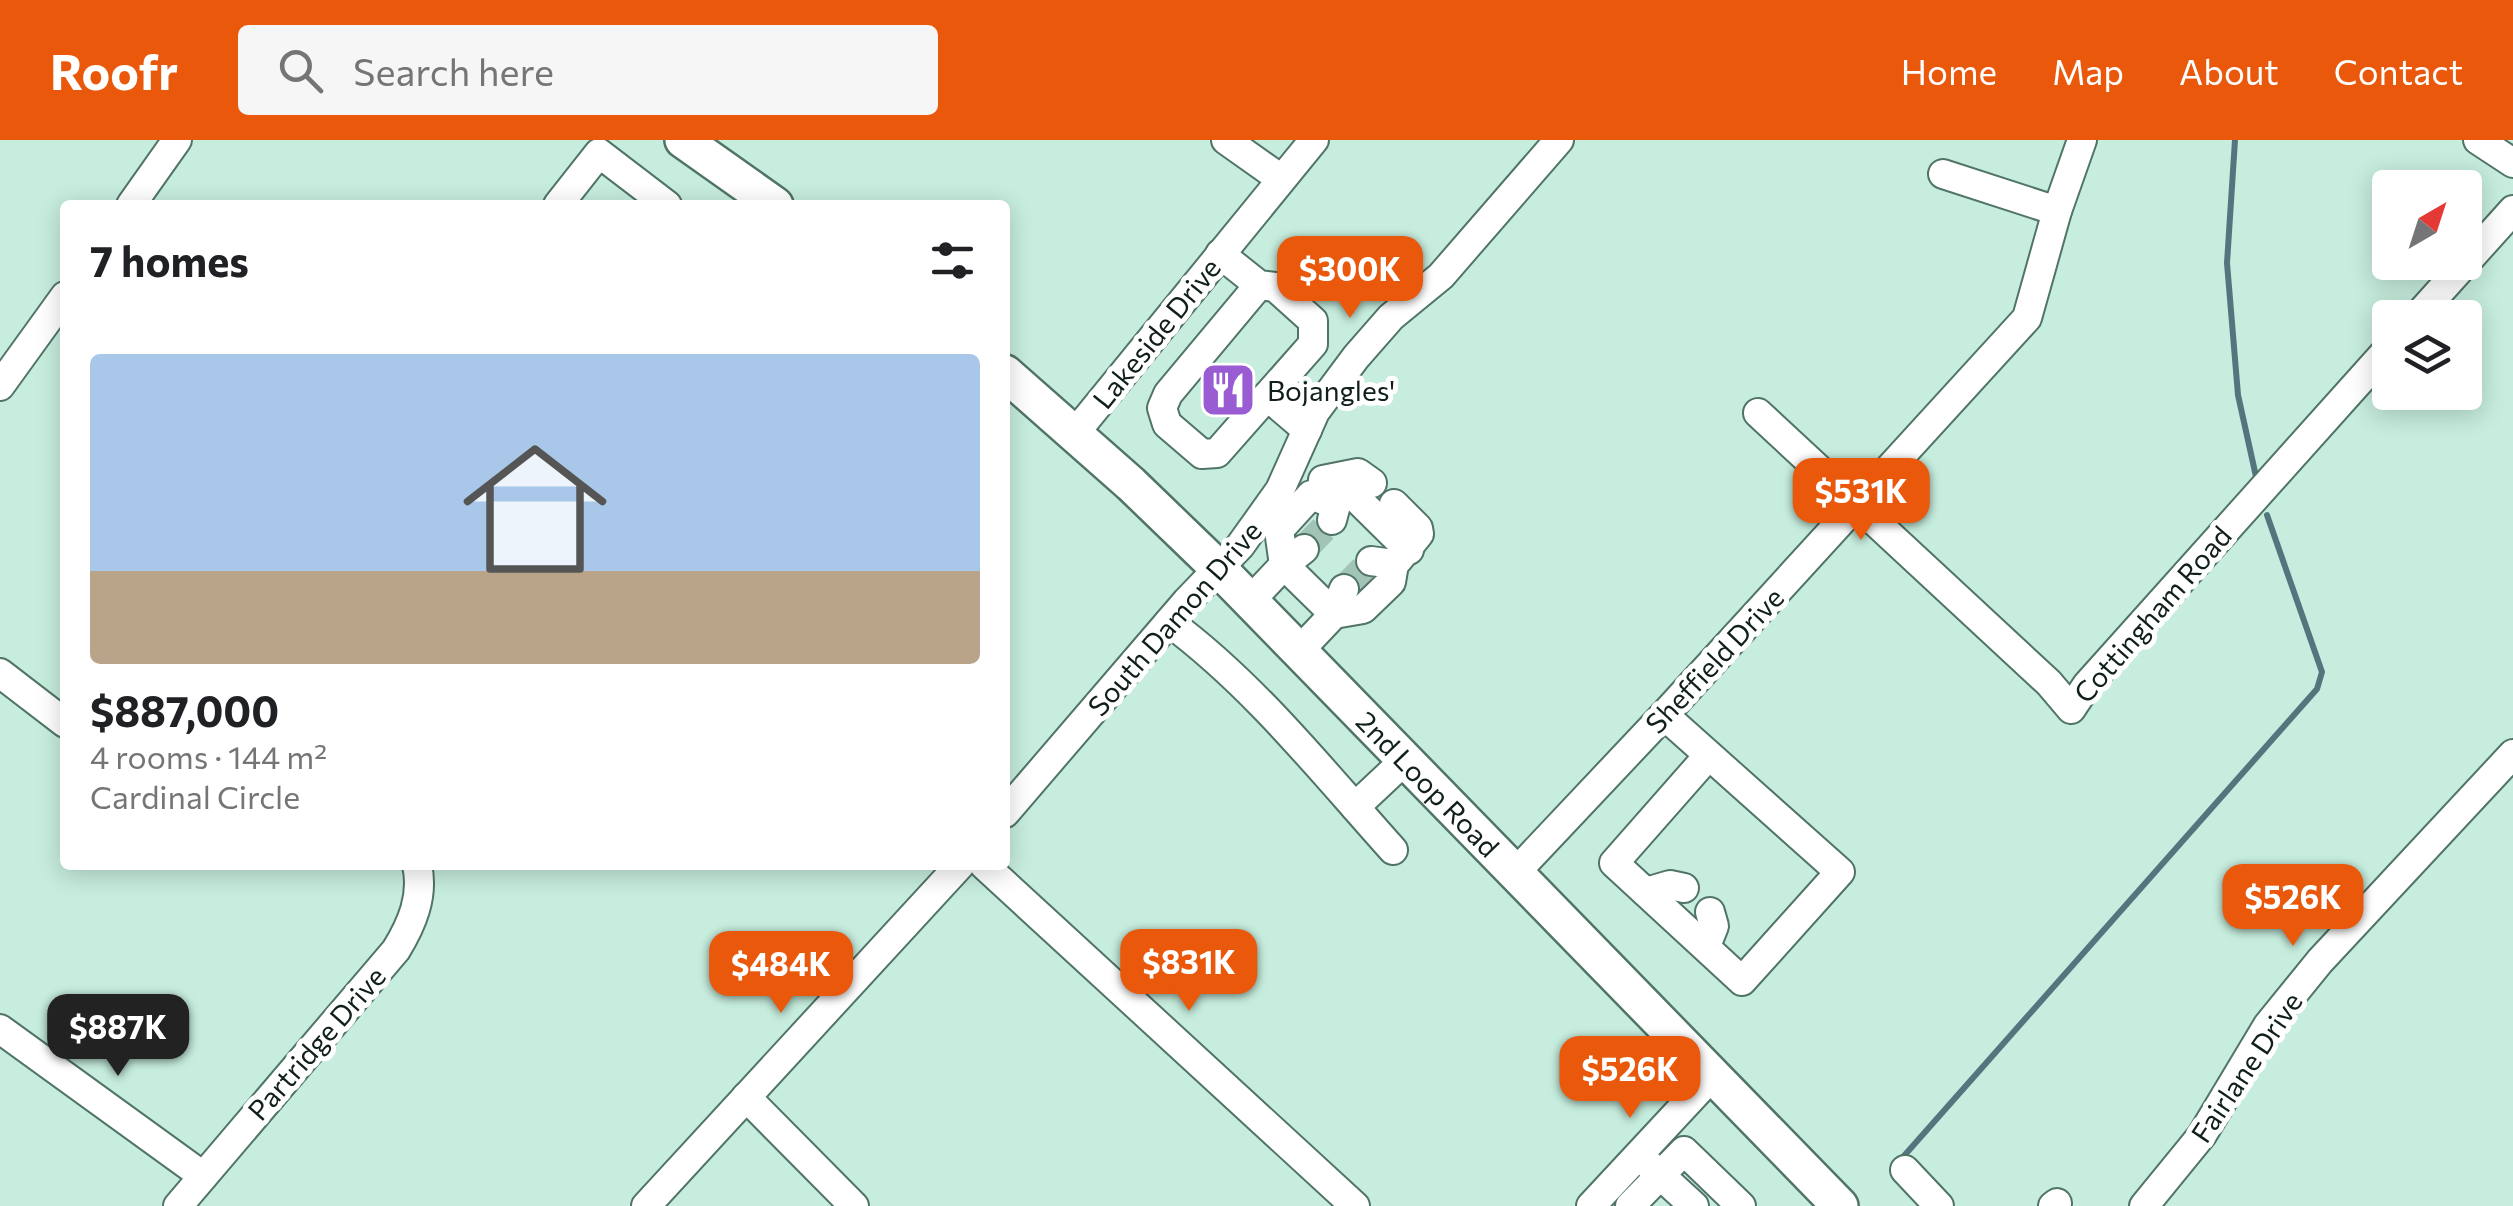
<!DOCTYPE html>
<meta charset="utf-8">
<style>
body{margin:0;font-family:Commissioner,sans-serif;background:#f6f6f6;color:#202124;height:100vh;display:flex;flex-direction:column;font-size:38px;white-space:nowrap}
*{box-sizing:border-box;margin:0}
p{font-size:32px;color:#757577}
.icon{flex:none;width:55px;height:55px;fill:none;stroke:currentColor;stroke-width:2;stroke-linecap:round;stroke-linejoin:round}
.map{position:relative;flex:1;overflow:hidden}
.details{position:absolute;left:60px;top:60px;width:950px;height:670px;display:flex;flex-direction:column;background:#fff;border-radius:10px;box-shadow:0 5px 25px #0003}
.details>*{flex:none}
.needle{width:65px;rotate:39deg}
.buttons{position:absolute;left:2372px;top:30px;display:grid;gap:20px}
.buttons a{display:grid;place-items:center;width:110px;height:110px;border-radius:10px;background:#fff;box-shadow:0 5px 25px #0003;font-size:50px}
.price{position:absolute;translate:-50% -85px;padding:0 22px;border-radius:20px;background:#ea580c;color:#fff;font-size:32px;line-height:65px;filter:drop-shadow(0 2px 5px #0008)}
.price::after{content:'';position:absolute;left:50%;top:60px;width:30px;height:22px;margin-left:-15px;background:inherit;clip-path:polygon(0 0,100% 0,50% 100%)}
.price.current{background:#222;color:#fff}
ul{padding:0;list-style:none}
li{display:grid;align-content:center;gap:20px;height:530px;padding:0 30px}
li+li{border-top:2px solid #e0e0e0}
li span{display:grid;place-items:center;height:310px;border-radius:10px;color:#555}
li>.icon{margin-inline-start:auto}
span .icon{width:180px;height:180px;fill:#fffc;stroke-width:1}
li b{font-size:42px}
h2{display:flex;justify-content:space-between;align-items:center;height:120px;padding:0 30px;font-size:42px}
header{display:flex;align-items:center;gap:60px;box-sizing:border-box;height:140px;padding:0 50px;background:#ea580c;color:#fff}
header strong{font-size:48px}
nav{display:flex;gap:55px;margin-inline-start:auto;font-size:35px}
.search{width:700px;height:90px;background:#f6f6f6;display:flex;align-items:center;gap:25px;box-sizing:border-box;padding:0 35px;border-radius:10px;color:#757577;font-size:38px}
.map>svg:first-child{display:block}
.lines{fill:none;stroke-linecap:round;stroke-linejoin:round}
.stream{stroke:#54757e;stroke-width:6}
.minor-tunnel{stroke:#a2c4b6;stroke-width:28;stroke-dasharray:28 14;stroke-linecap:butt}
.minor-casing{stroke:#507466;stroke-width:32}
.major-casing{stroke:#507466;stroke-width:40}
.minor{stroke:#fff;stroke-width:28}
.major{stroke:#fff;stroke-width:35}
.labels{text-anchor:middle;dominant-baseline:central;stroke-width:10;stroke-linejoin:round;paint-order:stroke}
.street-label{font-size:28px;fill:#101f19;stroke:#fff}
.poi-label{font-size:28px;fill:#101f19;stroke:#fff;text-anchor:start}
</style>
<header>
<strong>Roofr</strong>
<div class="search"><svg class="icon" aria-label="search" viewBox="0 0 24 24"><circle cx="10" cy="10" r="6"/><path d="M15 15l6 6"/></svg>Search here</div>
<nav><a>Home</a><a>Map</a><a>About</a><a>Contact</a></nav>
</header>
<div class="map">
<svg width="2513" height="1066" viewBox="0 0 2513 1066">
<rect width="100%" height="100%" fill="#c6eddd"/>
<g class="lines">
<g class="stream">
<polyline points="2235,0 2227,123 2238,255 2257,341"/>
<polyline points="1903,1017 2317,549 2322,532 2267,375"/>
</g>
<g class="minor-tunnel">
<polyline points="1304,409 1332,380"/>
<polyline points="1344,449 1371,421"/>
</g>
<g class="minor-casing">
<g id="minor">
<polyline points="1226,0 1281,39"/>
<polyline points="2478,0 2513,23"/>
<polyline points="1943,34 2057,71"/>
<polyline points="131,65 177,0"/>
<polyline points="558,65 599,13 667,65"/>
<polyline points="1220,114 1259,145 1168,254 1162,268 1167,284 1202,314 1217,313 1313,204 1313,181 1275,147 1259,145"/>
<polyline points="2416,178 2513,70"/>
<polyline points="0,246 65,156"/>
<polyline points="1267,256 1307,290"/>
<polyline points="1758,273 2049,543 2071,569 2087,545 2390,207"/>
<polyline points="1075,293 1314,0"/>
<polyline points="1336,338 1409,410"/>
<polyline points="1323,340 1358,333 1372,343"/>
<polyline points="1394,364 1418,388 1419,394 1398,420"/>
<polyline points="1304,409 1284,425 1279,390 1311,355 1336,365 1332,380"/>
<polyline points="1250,461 1284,425 1334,474 1344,449"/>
<path d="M1169,482C1254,545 1322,631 1393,710"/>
<polyline points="1299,511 1334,474 1363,469 1391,442 1394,424 1371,421"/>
<polyline points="0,533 65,583"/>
<polyline points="1664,575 1840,732 1742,841 1614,723 1709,615"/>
<polyline points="1355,667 1405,620"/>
<polyline points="1005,673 1187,461 1240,406 1280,350 1315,272 1356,217 1391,177 1441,136 1559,0"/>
<polyline points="984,725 1355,1066"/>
<polyline points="1516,732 1664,575 2027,178 2057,71 2082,0"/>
<polyline points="1646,752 1670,745 1684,748"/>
<polyline points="1706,806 1714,786 1710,772"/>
<polyline points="0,889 203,1036"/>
<polyline points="746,957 854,1066"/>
<polyline points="1646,1022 1694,1066"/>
<polyline points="1905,1030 1939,1066"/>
<path d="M178,1066L396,810C412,784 424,756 417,725"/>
<polyline points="646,1066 960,725"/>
<polyline points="1591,1066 1712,936"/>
<polyline points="1630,1066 1684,1011 1741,1066"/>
<polyline points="2053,1066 2057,1063"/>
<polyline points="2144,1066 2202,995 2268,885 2320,821 2513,614"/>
</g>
</g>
<g class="major-casing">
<g id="major">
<polyline points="683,0 775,65"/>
<path id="s1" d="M1005,233L1131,344L1218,428L1840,1066"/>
</g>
</g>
<use href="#minor" class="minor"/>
<use href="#major" class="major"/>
</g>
<defs>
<g id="restaurant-square" transform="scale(2.875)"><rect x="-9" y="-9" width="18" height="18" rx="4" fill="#9a5cd3" stroke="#fff"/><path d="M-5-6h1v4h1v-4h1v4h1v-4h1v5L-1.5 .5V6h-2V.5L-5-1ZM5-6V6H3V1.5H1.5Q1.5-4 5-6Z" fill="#fff"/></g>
</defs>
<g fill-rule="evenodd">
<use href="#restaurant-square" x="1228" y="250"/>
</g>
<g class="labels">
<g class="street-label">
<text transform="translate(1156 193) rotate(-51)">Lakeside Drive</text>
<text transform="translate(2152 474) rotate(-49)">Cottingham Road</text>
<text transform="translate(1174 478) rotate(-49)">South Damon Drive</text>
<text transform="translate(1714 520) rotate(-47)">Sheffield Drive</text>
<text stroke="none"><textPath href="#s1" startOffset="590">2nd Loop Road</textPath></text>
<text transform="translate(316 903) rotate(-49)">Partridge Drive</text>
<text transform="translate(2246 927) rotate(-56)">Fairlane Drive</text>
</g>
<g class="poi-label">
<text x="1267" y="250">Bojangles'</text>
</g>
</g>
</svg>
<div class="buttons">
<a><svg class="needle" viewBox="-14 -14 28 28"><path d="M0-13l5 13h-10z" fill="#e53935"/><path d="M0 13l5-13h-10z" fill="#757577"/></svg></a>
<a><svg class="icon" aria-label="layers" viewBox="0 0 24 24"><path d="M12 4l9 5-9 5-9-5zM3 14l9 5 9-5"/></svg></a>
</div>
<b class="price" style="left:1350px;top:181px">$300K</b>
<b class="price" style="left:1861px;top:403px">$531K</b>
<b class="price" style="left:2293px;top:809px">$526K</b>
<b class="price" style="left:1189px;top:874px">$831K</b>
<b class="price" style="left:781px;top:876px">$484K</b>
<b class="price current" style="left:118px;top:939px">$887K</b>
<b class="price" style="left:1630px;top:981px">$526K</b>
<section class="details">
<h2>7 homes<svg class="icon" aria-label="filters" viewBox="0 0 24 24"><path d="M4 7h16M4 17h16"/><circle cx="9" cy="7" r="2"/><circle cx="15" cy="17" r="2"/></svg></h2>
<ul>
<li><span style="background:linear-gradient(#a9c7e8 70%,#b9a48a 0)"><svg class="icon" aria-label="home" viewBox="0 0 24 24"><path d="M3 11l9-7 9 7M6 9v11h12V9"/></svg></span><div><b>$887,000</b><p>4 rooms · 144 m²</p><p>Cardinal Circle</p></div></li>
</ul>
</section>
</div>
